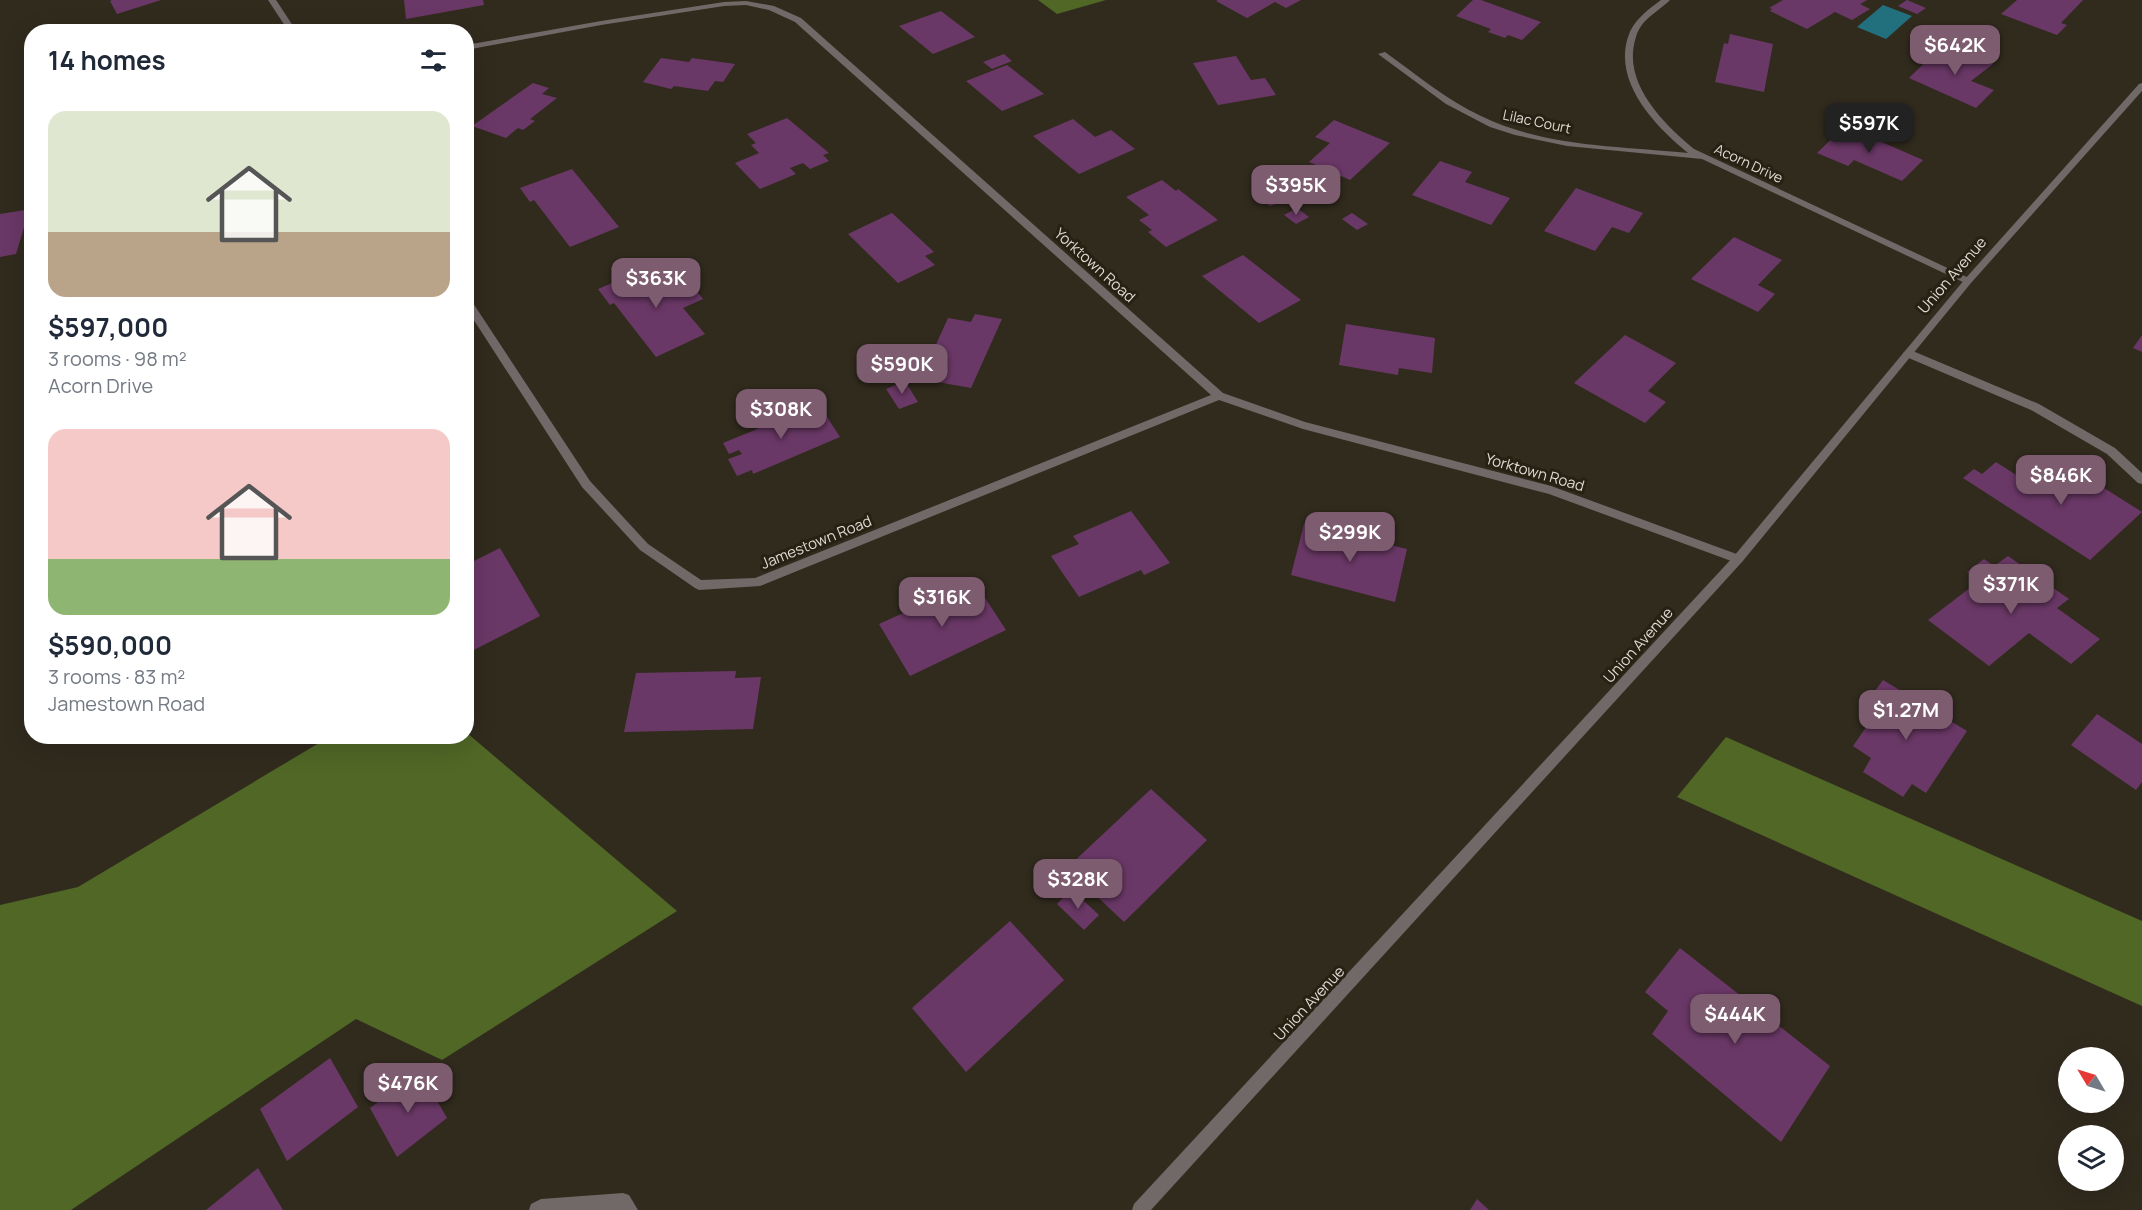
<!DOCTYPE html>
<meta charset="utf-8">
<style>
body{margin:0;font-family:Manrope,sans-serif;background:#f2f2f3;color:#1f2937;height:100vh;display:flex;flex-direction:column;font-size:22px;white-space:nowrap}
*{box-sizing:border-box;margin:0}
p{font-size:20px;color:#747a83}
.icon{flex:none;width:33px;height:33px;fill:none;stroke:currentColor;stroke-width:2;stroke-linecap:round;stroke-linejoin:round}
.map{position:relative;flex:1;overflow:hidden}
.drawer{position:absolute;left:24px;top:24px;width:450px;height:720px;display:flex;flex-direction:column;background:#fff;border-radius:24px;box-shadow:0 6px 24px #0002}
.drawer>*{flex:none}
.needle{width:39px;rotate:308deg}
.fabs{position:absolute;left:2058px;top:1047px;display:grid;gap:12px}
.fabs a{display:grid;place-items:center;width:66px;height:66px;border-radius:50%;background:#fff;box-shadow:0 6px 24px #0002;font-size:30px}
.price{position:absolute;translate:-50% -51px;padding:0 14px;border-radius:12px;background:#7d5c70;color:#fff;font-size:20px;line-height:39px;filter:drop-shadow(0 2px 3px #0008)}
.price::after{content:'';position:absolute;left:50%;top:36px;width:18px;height:14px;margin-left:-9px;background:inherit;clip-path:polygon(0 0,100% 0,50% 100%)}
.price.active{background:#222;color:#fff}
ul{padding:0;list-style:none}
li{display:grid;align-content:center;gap:12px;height:318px;padding:0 24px}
li span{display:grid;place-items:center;height:186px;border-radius:18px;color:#555}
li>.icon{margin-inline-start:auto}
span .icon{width:108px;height:108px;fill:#fffc;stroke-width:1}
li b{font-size:26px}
h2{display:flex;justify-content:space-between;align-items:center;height:72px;padding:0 24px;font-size:26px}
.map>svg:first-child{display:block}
.forest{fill:#506726}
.water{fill:#226f7e}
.building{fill:#6a3866}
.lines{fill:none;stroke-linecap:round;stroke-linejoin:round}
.service{fill:#716868;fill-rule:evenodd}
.minor{fill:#716868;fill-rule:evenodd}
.tertiary{fill:#716868;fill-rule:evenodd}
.labels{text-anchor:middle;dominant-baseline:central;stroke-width:6;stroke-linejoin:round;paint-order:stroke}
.far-street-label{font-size:14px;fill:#dfdbd3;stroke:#272114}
.street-label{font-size:15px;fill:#dfdbd3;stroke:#272114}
</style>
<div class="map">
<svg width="2142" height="1210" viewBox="0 0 2142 1210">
<rect width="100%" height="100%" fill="#312b1e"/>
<g class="forest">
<polygon points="1038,0 1106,0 1057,14"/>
<polygon points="467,733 677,911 442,1060 356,1019 71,1210 0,1210 0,905 78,887 329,737 466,736"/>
<polygon points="1726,737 2142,921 2142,1006 1677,797"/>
</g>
<polygon class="water" points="1883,5 1912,16 1886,39 1857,27"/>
<g class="building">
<polygon points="161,0 117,14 110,1 112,0"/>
<polygon points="404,0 483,0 484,5 406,19"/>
<polygon points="1218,0 1301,0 1286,8 1275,2 1247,18 1216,1"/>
<polygon points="1473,0 1481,0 1541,22 1522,40 1508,35 1505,38 1488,32 1491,29 1456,16"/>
<polygon points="1783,0 1867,0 1860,4 1870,9 1852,20 1835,12 1807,29 1770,11 1772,9 1769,8"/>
<polygon points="1907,0 1926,8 1917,14 1898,6"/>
<polygon points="2017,0 2083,0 2061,23 2067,25 2057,35 2001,14"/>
<polygon points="941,11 975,37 933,54 899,26"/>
<polygon points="1730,34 1773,44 1764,92 1715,82 1724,43 1728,44"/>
<polygon points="1943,45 1993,64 1971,81 1994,90 1976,108 1909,78"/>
<polygon points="1004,54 1012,61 992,69 983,62"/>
<polygon points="1236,56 1251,80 1265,78 1276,95 1218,105 1193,63"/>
<polygon points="661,58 689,62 692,58 735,64 723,82 715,81 708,91 674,86 671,89 643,82"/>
<polygon points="1007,65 1044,94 1002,111 966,81"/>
<polygon points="533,83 549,88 542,94 557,98 530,119 535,121 523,130 518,128 506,138 472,126"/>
<polygon points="787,118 829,153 823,155 829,161 810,169 803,163 790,168 796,174 760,189 735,163 759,153 751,145 756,143 747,134"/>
<polygon points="1073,119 1095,137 1111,130 1135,149 1079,174 1033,136"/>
<polygon points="1334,120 1390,143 1350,180 1309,162 1330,143 1315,137"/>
<polygon points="1845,126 1923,160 1902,181 1854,160 1848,166 1817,153"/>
<polygon points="1440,161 1472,172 1465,182 1510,198 1491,225 1412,195"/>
<polygon points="572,169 619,227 570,247 534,200 530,202 520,188"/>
<polygon points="1162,180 1176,191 1178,189 1218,220 1166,247 1148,232 1152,230 1139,220 1149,215 1126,197"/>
<polygon points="1274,186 1289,199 1270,206 1256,194"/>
<polygon points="1576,188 1643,213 1629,233 1612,227 1595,251 1544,231"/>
<polygon points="1297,208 1309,217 1296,224 1284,215"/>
<polygon points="32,209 32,220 26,221 16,254 0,257 0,214"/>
<polygon points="892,213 934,252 925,256 935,265 898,283 848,234"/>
<polygon points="1352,213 1368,224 1357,230 1342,219"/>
<polygon points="1734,237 1782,260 1758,285 1775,294 1758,312 1691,279"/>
<polygon points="1243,255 1301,300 1259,323 1202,276"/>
<polygon points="650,267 666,285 685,277 703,299 683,308 705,334 656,357 614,303 610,305 598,289"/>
<polygon points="975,314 1002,319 971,388 921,379 928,363 923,363 931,349 934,349 948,318 971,322"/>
<polygon points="1346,324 1435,338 1432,373 1399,368 1398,375 1339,365"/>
<polygon points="1625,335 1676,363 1648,391 1666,402 1645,423 1574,383"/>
<polygon points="2142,335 2142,352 2133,348"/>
<polygon points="905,381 918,402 899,409 886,389"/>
<polygon points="818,403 840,437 753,474 752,470 737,476 728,459 742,454 739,450 729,454 723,443 779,420 776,414 795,406 798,411"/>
<polygon points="1996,462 2038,489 2066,464 2142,512 2090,560 1963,478 1974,469 1982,474"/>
<polygon points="1131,511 1170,563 1144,575 1141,570 1079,597 1051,556 1079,544 1073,536"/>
<polygon points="1304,524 1407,549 1395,602 1291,575"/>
<polygon points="500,548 540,616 466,654 466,565"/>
<polygon points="2008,556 2069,599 2057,608 2100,639 2071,664 2029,633 1989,666 1928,620 1979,581 1967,572 1984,559 1994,566"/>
<polygon points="974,581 1006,630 910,676 879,624"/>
<polygon points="736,671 735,678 761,677 753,729 624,732 636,673"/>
<polygon points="1883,680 1967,731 1926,793 1912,784 1903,797 1863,772 1871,758 1853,746 1878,710 1867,702"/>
<polygon points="2097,714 2142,744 2142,782 2136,790 2071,745"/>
<polygon points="1151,789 1207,840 1124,922 1067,868"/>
<polygon points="1071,889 1099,915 1084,930 1057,904"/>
<polygon points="1010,921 1064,980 966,1072 912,1008"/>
<polygon points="1680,948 1830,1066 1781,1142 1652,1034 1668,1011 1645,992"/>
<polygon points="330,1058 358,1107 287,1161 260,1109"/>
<polygon points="420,1071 447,1118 397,1157 370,1108"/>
<polygon points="258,1168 283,1210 206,1210"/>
<polygon points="1477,1199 1489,1210 1470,1210"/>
</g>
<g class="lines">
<polygon class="service" points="1908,349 2039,404 2115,448 2142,473 2142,484 2138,483 2107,454 2031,410 1904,356 1903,353"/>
<g class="minor">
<polygon points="268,0 276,0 297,32 289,32"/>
<path d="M1661,0H1670C1658,12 1641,19 1636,37C1621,82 1663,123 1694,149L1971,279V283H1965L1702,159L1567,146L1515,135L1490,127L1446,104L1378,54L1385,52C1416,74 1446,100 1481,116C1544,147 1620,146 1688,153C1656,127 1613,83 1628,37C1633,20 1648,10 1661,0Z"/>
<polygon points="746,1 774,6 801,18 1223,393 1305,422 1551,486 1742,556 1744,559 1742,562 1734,562 1549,494 1303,429 1219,400 760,586 699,590 695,588 640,550 582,487 466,308 466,296 469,297 590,481 648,544 701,580 755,578 1211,395 795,22 769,10 746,5 724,6 601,25 466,50 466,45 601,21 724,2"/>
<polygon points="623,1193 629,1195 638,1210 529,1210 531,1204 541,1199"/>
</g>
<polygon class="tertiary" points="2142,83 2142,91 1971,283 1742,562 1151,1210 1132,1210 1134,1204 1734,556 1965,279 2139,84"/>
</g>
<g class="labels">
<g class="far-street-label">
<text transform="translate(1537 121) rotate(12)">Lilac Court</text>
<text transform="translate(1749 163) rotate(25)">Acorn Drive</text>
</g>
<g class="street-label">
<text transform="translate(1095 265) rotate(42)">Yorktown Road</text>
<text transform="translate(1952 275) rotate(-49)">Union Avenue</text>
<text transform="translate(1535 472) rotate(16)">Yorktown Road</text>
<text transform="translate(816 542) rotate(-22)">Jamestown Road</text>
<text transform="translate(1638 645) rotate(-48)">Union Avenue</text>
<text transform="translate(1309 1003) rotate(-47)">Union Avenue</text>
</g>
</g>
</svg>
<div class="fabs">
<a><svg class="needle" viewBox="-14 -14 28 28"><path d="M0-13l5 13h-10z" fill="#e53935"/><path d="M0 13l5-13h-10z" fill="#747a83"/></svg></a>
<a><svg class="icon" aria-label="layers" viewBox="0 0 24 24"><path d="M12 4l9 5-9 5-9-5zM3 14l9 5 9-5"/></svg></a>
</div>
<b class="price" style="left:1955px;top:76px">$642K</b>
<b class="price active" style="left:1869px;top:154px">$597K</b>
<b class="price" style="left:1296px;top:216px">$395K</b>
<b class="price" style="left:656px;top:309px">$363K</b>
<b class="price" style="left:902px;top:395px">$590K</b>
<b class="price" style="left:781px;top:440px">$308K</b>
<b class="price" style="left:2061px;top:506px">$846K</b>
<b class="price" style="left:1350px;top:563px">$299K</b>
<b class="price" style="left:2011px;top:615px">$371K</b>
<b class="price" style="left:942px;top:628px">$316K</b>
<b class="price" style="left:1906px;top:741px">$1.27M</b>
<b class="price" style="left:1078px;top:910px">$328K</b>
<b class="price" style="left:1735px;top:1045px">$444K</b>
<b class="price" style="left:408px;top:1114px">$476K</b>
<section class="drawer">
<h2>14 homes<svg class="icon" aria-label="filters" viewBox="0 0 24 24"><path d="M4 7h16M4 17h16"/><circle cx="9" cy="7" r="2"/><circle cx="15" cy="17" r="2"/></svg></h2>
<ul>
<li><span style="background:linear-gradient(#dfe7d0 65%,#b9a48a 0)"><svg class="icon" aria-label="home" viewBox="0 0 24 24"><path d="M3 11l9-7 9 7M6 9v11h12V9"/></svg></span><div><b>$597,000</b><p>3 rooms · 98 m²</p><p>Acorn Drive</p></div></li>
<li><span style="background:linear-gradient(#f6c9c9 70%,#8fb573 0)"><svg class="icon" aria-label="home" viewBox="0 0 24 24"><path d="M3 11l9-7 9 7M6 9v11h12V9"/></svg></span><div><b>$590,000</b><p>3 rooms · 83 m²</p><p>Jamestown Road</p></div></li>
</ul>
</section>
</div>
